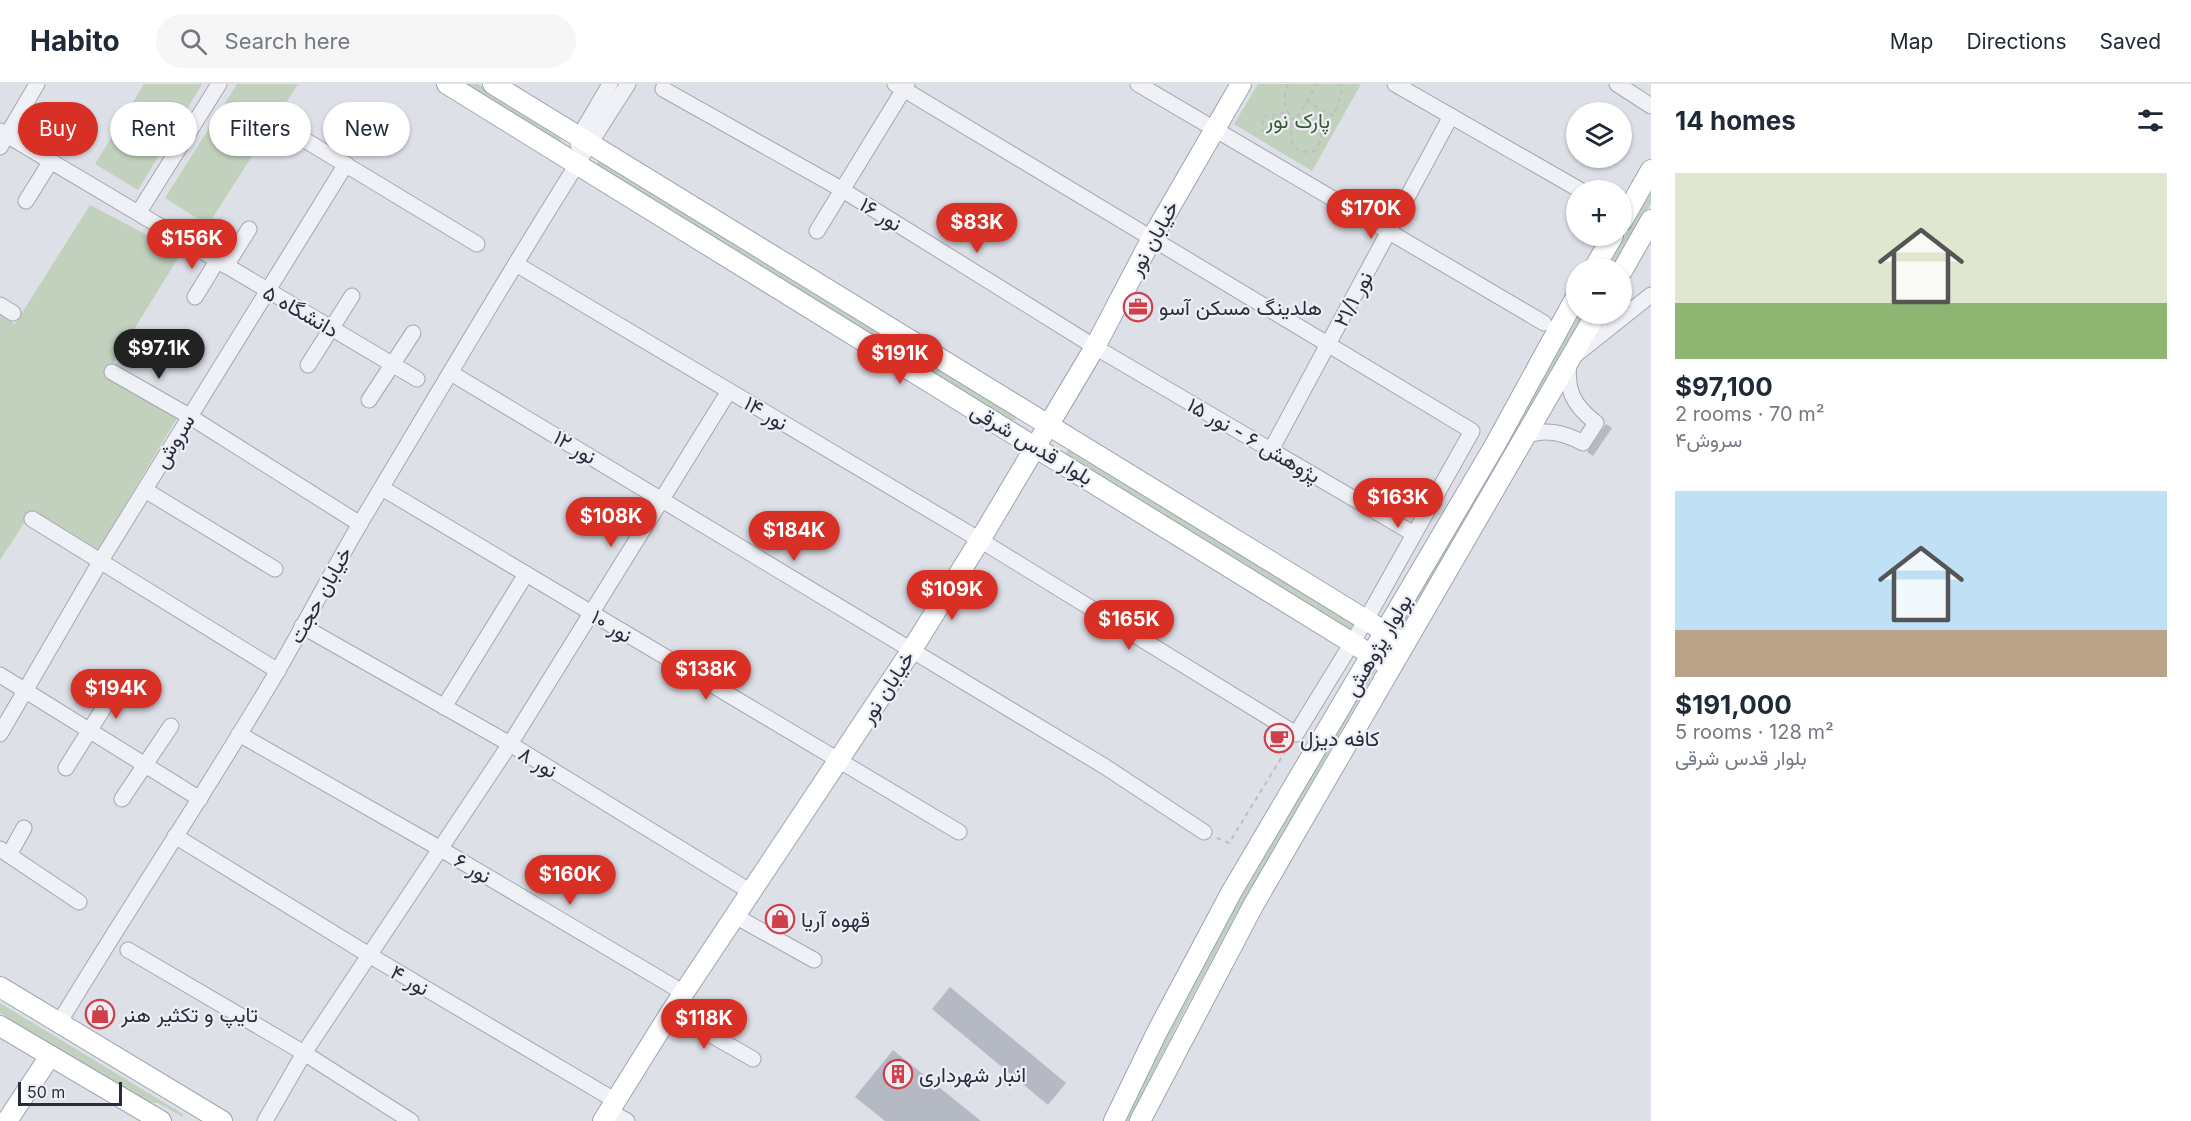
<!DOCTYPE html>
<meta charset="utf-8">
<style>
body{margin:0;font-family:Inter,Vazirmatn,sans-serif;background:#f6f6f7;color:#1f2937;height:100vh;display:flex;flex-direction:column;font-size:22px;white-space:nowrap}
*{box-sizing:border-box;margin:0}
p{font-size:20px;color:#747a83}
.icon{flex:none;width:33px;height:33px;fill:none;stroke:currentColor;stroke-width:2;stroke-linecap:round;stroke-linejoin:round}
.map{position:relative;flex:1;overflow:hidden}
.details{display:flex;flex-direction:column;background:#fff;width:540px}
.details>*{flex:none}
.top-card{position:absolute;left:18px;top:18px;width:570px;height:54px;display:flex;gap:12px}
.tools{position:absolute;left:1566px;top:18px;display:grid;gap:12px}
.tools a{display:grid;place-items:center;width:66px;height:66px;border-radius:50%;background:#fff;box-shadow:0 2px 4px #0004;font-size:30px}
.scale{position:absolute;left:18px;bottom:15px;width:104px;box-sizing:border-box;padding-left:6px;border:3px solid #272d3e;border-top:0;font-size:16px;line-height:21px;white-space:nowrap;color:#272d3e;-webkit-text-stroke:4px #edeff5;paint-order:stroke}
.price{position:absolute;translate:-50% -51px;padding:0 14px;border-radius:21px;background:#d93025;color:#fff;font-size:20px;line-height:39px;filter:drop-shadow(0 2px 3px #0008)}
.price::after{content:'';position:absolute;left:50%;top:36px;width:18px;height:14px;margin-left:-9px;background:inherit;clip-path:polygon(0 0,100% 0,50% 100%)}
.price.current{background:#222;color:#fff}
ul{padding:0;list-style:none}
li{display:grid;align-content:center;gap:12px;height:318px;padding:0 24px}
li span{display:grid;place-items:center;height:186px;border-radius:0px;color:#555}
li>.icon{margin-inline-start:auto}
span .icon{width:108px;height:108px;fill:#fffc;stroke-width:1}
li b{font-size:26px}
h2{display:flex;justify-content:space-between;align-items:center;height:72px;padding:0 24px;font-size:26px}
.chip{padding:0 21px;border-radius:27px;background:#fff;box-shadow:0 2px 4px #0004;font-size:21px;line-height:54px}
.chip.current{background:#d93025;color:#fff}
header{display:flex;align-items:center;gap:36px;box-sizing:border-box;height:84px;padding:0 30px;background:#fff;border-bottom:2px solid #e0e1e3}
header strong{font-size:28px}
nav{display:flex;gap:33px;margin-inline-start:auto;font-size:21px}
.search{width:420px;height:54px;background:#f6f6f7;display:flex;align-items:center;gap:15px;box-sizing:border-box;padding:0 21px;border-radius:33px;color:#747a83;font-size:22px}
main{display:flex;flex:1;min-height:0}
.map>svg:first-child{display:block}
.green{fill:#c2d1be}
.building{fill:#b4b9c4}
.lines{fill:none;stroke-linecap:round;stroke-linejoin:round}
.minor-casing{stroke:#a3a7b1;stroke-width:17}
.major-casing{stroke:#9ca4b3;stroke-width:22}
.path{stroke:#bcbec6;stroke-width:2;stroke-dasharray:4.5 4.5;stroke-linecap:butt}
.minor{stroke:#f0f1f6;stroke-width:15}
.major{stroke:#fff;stroke-width:20}
.labels{text-anchor:middle;dominant-baseline:central;stroke-width:4.5;stroke-linejoin:round;paint-order:stroke}
.park-label{font-size:21px;fill:#385a34;stroke:#edeff5}
.street-label{font-size:21px;fill:#272d3e;stroke:#edeff5}
.poi-label{font-size:21px;fill:#272d3e;stroke:#edeff5;text-anchor:start}
</style>
<header>
<strong>Habito</strong>
<div class="search"><svg class="icon" aria-label="search" viewBox="0 0 24 24"><circle cx="10" cy="10" r="6"/><path d="M15 15l6 6"/></svg>Search here</div>
<nav><a>Map</a><a>Directions</a><a>Saved</a></nav>
</header>
<main>
<div class="map">
<svg width="1651" height="1037" viewBox="0 0 1651 1037">
<rect width="100%" height="100%" fill="#dde0e7"/>
<g class="green">
<polygon points="144,0 202,0 138,106 95,80"/>
<polygon points="237,0 298,0 208,141 165,114"/>
<polygon points="457,0 478,0 558,49 561,56 559,59"/>
<polygon points="1258,0 1361,0 1312,87 1234,40"/>
<polygon points="600,77 1015,331 1016,336 1011,337 600,86 596,83 597,78"/>
<polygon points="1651,108 1651,119 1613,184 1607,184"/>
<polygon points="90,121 181,169 106,291 177,334 94,473 32,427 0,476 0,231 15,240"/>
<polygon points="1580,230 1587,230 1404,544 1401,544 1401,537"/>
<polygon points="1071,364 1358,541 1353,549 1069,374 1065,369"/>
<polygon points="1373,583 1375,587 1237,829 1176,943 1129,1037 1123,1037 1218,850"/>
<polygon points="0,919 183,1030 183,1033 158,1019 146,1019 0,929"/>
</g>
<g class="building">
<polygon points="1606,340 1612,344 1593,372 1587,368"/>
<polygon points="950,903 1066,999 1048,1021 932,925"/>
<polygon points="893,966 981,1037 885,1037 855,1013"/>
</g>
<g class="lines">
<g class="minor-casing">
<g id="minor">
<polyline points="1138,0 1544,239"/>
<polyline points="1395,0 1580,106"/>
<polyline points="1617,0 1651,22"/>
<polyline points="663,5 841,105 1095,263 1414,450"/>
<polyline points="275,38 477,160"/>
<polyline points="0,47 417,295"/>
<polyline points="578,61 579,53 610,0"/>
<polyline points="0,63 37,0"/>
<polyline points="42,72 65,36"/>
<polyline points="26,117 51,77"/>
<polyline points="139,128 219,0"/>
<polyline points="817,147 907,0"/>
<polyline points="516,180 980,456 1296,650 1366,536 1472,347 895,0"/>
<polyline points="226,182 249,145"/>
<polyline points="195,213 217,177"/>
<polyline points="0,221 13,229"/>
<polyline points="308,281 352,212"/>
<polyline points="112,288 189,332 360,440"/>
<polyline points="451,289 1104,682 1204,748"/>
<polyline points="369,316 413,249"/>
<path d="M1523,353C1545,344 1563,348 1583,359L1596,339C1572,320 1566,306 1569,276L1651,211"/>
<polyline points="1271,366 1451,32"/>
<polyline points="382,404 959,748"/>
<polyline points="145,406 275,485"/>
<polyline points="32,435 278,587"/>
<polyline points="302,542 510,660 751,808"/>
<polyline points="0,591 200,715"/>
<polyline points="444,623 526,490"/>
<polyline points="0,650 100,478 346,80"/>
<polyline points="239,650 439,764 684,909"/>
<polyline points="66,684 113,609"/>
<polyline points="122,715 171,642"/>
<polyline points="175,752 369,871 616,1017"/>
<polyline points="0,765 79,818"/>
<polyline points="9,771 24,744"/>
<polyline points="735,832 814,876"/>
<polyline points="128,866 304,969 411,1037"/>
<polyline points="671,928 753,975"/>
<path d="M59,939C130,821 207,707 277,588C306,538 332,487 361,438C449,291 535,144 628,0"/>
<polyline points="609,1027 627,1037"/>
<polyline points="265,1037 304,969 510,660 729,307"/>
</g>
</g>
<g class="major-casing">
<g id="major">
<polyline points="447,0 1391,583"/>
<polyline points="493,0 1405,560"/>
<polyline points="1622,137 1651,86"/>
<polyline points="1594,184 1613,152"/>
<polyline points="1622,187 1651,136"/>
<polyline points="0,903 222,1037"/>
<polyline points="0,942 161,1037"/>
<polyline points="7,1037 50,972"/>
<polyline points="603,1037 671,928 911,567 980,456 1095,263 1152,154 1241,0"/>
<polyline points="1114,1037 1157,948 1232,807 1495,361 1576,213"/>
<polyline points="1140,1037 1254,820 1596,230"/>
</g>
</g>
<g class="path">
<path d="M1288,0C1282,14 1284,27 1295,37L1317,0"/>
<polyline points="1306,17 1333,32 1342,10 1339,0"/>
<path d="M1293,41L1299,37H1311L1321,45V56L1315,67C1293,72 1285,55 1295,37"/>
<polyline points="1261,47 1264,47 1262,33 1288,28"/>
<polyline points="1264,47 1275,45 1273,32"/>
<polyline points="1217,754 1229,759 1288,663"/>
</g>
<use href="#minor" class="minor"/>
<use href="#major" class="major"/>
</g>
<defs>
<g id="office-ring" transform="scale(1.5)"><circle r="9.5" fill="#edeff5" stroke="#cf404a" stroke-width="1.5"/><path d="M-6-3h4V-5.5h4V-3h4V5H-6ZM-1-4.5V-3h2v-1.5ZM-6 0V1H6V0Z" fill="#cf404a"/></g>
<g id="cafe-ring" transform="scale(1.5)"><circle r="9.5" fill="#edeff5" stroke="#cf404a" stroke-width="1.5"/><path d="M-5.5-4.5H6V0H3Q3 3.5 0 3.5H-2.5Q-5.5 3.5-5.5 0ZM3-3.2v2h1.7v-2ZM-6 4.5H4V6H-6Z" fill="#cf404a"/></g>
<g id="shop-ring" transform="scale(1.5)"><circle r="9.5" fill="#edeff5" stroke="#cf404a" stroke-width="1.5"/><path d="M-5-2.5h2.3a2.7 3.5 0 0 1 5.4 0H5L5.5 6h-11ZM-1.5-2.5h3a1.5 2.3 0 0 0-3 0Z" fill="#cf404a"/></g>
<g id="building-ring" transform="scale(1.5)"><circle r="9.5" fill="#edeff5" stroke="#cf404a" stroke-width="1.5"/><path d="M-4-6H4V6H1V3H-1V6H-4ZM-2.5-4.3h1.7v1.8h-1.7ZM.8-4.3h1.7v1.8H.8ZM-2.5-1h1.7V.8h-1.7ZM.8-1h1.7V.8H.8Z" fill="#cf404a"/></g>
</defs>
<g fill-rule="evenodd">
<use href="#office-ring" x="1138" y="223"/>
<use href="#cafe-ring" x="1279" y="654"/>
<use href="#shop-ring" x="780" y="835"/>
<use href="#shop-ring" x="100" y="930"/>
<use href="#building-ring" x="898" y="990"/>
</g>
<g class="labels">
<g class="park-label">
<text x="1298" y="36">پارک نور</text>
</g>
<g class="street-label">
<text transform="translate(881 130) rotate(32)">نور ۱۶</text>
<text transform="translate(1153 154) rotate(-61)">خیابان نور</text>
<text transform="translate(1353 215) rotate(-62)">نور ۲۱/۱</text>
<text transform="translate(301 227) rotate(30)">دانشگاه ۵</text>
<text transform="translate(766 329) rotate(31)">نور ۱۴</text>
<text transform="translate(1254 356) rotate(30)">پژوهش ۶ - نور ۱۵</text>
<text transform="translate(174 357) rotate(-59)">سروش</text>
<text transform="translate(1032 360) rotate(31)">بلوار قدس شرقی</text>
<text transform="translate(575 363) rotate(31)">نور ۱۲</text>
<text transform="translate(320 511) rotate(-61)">خیابان حجت</text>
<text transform="translate(612 542) rotate(31)">نور ۱۰</text>
<text transform="translate(1378 561) rotate(-60)">بولوار پژوهش</text>
<text transform="translate(887 603) rotate(-57)">خیابان نور</text>
<text transform="translate(538 678) rotate(31)">نور ۸</text>
<text transform="translate(473 784) rotate(31)">نور ۶</text>
<text transform="translate(410 896) rotate(30)">نور ۴</text>
</g>
<g class="poi-label">
<text x="1159" y="223">هلدینگ مسکن آسو</text>
<text x="1300" y="654">کافه دیزل</text>
<text x="801" y="835">قهوه آریا</text>
<text x="121" y="930">تایپ و تکثیر هنر</text>
<text x="919" y="990">انبار شهرداری</text>
</g>
</g>
</svg>
<div class="tools">
<a><svg class="icon" aria-label="layers" viewBox="0 0 24 24"><path d="M12 4l9 5-9 5-9-5zM3 14l9 5 9-5"/></svg></a>
<a>+</a>
<a>−</a>
</div>
<div class="scale">50 m</div>
<b class="price" style="left:1371px;top:156px">$170K</b>
<b class="price" style="left:977px;top:170px">$83K</b>
<b class="price" style="left:192px;top:186px">$156K</b>
<b class="price current" style="left:159px;top:296px">$97.1K</b>
<b class="price" style="left:900px;top:301px">$191K</b>
<b class="price" style="left:1398px;top:445px">$163K</b>
<b class="price" style="left:611px;top:464px">$108K</b>
<b class="price" style="left:794px;top:478px">$184K</b>
<b class="price" style="left:952px;top:537px">$109K</b>
<b class="price" style="left:1129px;top:567px">$165K</b>
<b class="price" style="left:706px;top:617px">$138K</b>
<b class="price" style="left:116px;top:636px">$194K</b>
<b class="price" style="left:570px;top:822px">$160K</b>
<b class="price" style="left:704px;top:966px">$118K</b>
<div class="top-card">
<a class="chip current">Buy</a>
<a class="chip">Rent</a>
<a class="chip">Filters</a>
<a class="chip">New</a>
</div>
</div>
<section class="details">
<h2>14 homes<svg class="icon" aria-label="filters" viewBox="0 0 24 24"><path d="M4 7h16M4 17h16"/><circle cx="9" cy="7" r="2"/><circle cx="15" cy="17" r="2"/></svg></h2>
<ul>
<li><span style="background:linear-gradient(#dfe7d0 70%,#8fb573 0)"><svg class="icon" aria-label="home" viewBox="0 0 24 24"><path d="M3 11l9-7 9 7M6 9v11h12V9"/></svg></span><div><b>$97,100</b><p>2 rooms · 70 m²</p><p>سروش۴</p></div></li>
<li><span style="background:linear-gradient(#bfe0f5 75%,#b9a48a 0)"><svg class="icon" aria-label="home" viewBox="0 0 24 24"><path d="M3 11l9-7 9 7M6 9v11h12V9"/></svg></span><div><b>$191,000</b><p>5 rooms · 128 m²</p><p>بلوار قدس شرقی</p></div></li>
</ul>
</section>
</main>
